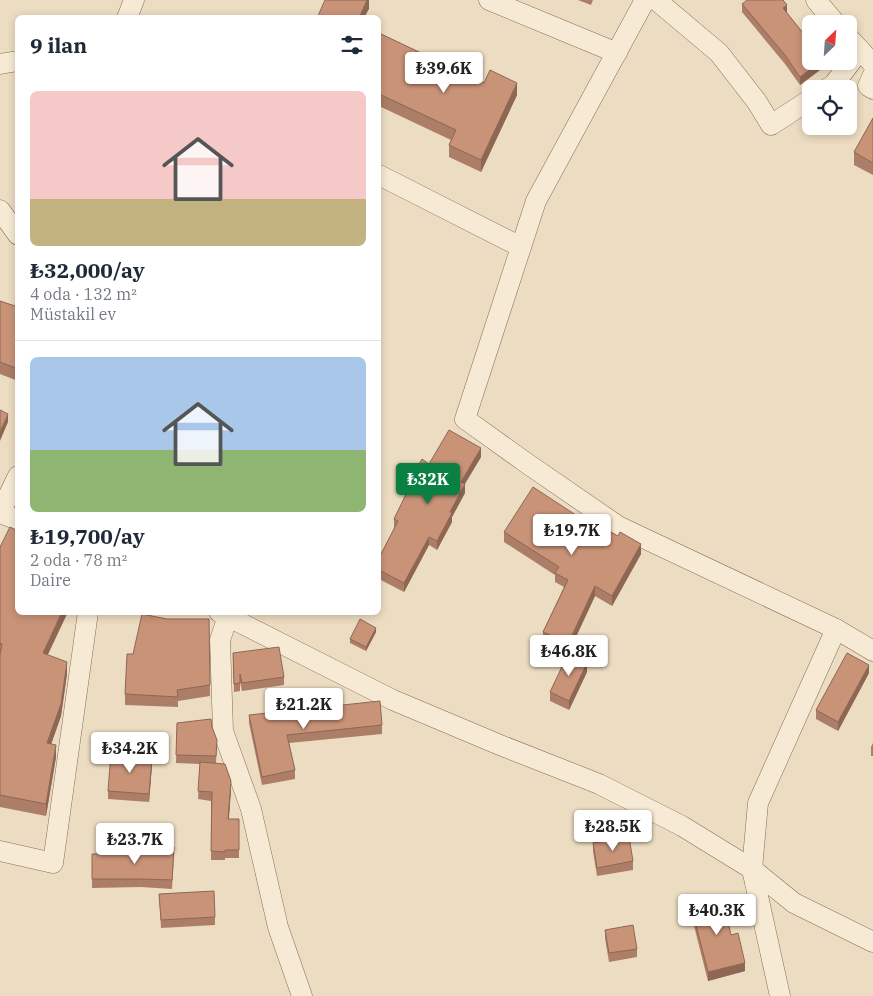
<!DOCTYPE html>
<html lang="tr">
<meta charset="utf-8">
<style>
body{margin:0;font-family:"IBM Plex Serif",serif;background:#f6f6f7;color:#1f2937;height:100vh;display:flex;flex-direction:column;font-size:19px;white-space:nowrap}
*{box-sizing:border-box;margin:0}
p{font-size:16px;color:#747a83}
.icon{flex:none;width:28px;height:28px;fill:none;stroke:currentColor;stroke-width:2;stroke-linecap:round;stroke-linejoin:round}
.map{position:relative;flex:1;overflow:hidden}
.details{position:absolute;left:15px;top:15px;width:366px;height:600px;display:flex;flex-direction:column;background:#fff;border-radius:8px;box-shadow:0 2px 8px #0003}
.details>*{flex:none}
.needle{width:32px;rotate:25deg}
.tools{position:absolute;left:802px;top:15px;display:grid;gap:10px}
.tools a{display:grid;place-items:center;width:55px;height:55px;border-radius:8px;background:#fff;box-shadow:0 2px 8px #0003;font-size:25px}
.price{position:absolute;translate:-50% -42px;padding:0 11px;border-radius:5px;background:#fff;color:#222;font-size:16px;line-height:32px;filter:drop-shadow(0 1px 2px #0008)}
.price::after{content:'';position:absolute;left:50%;top:30px;width:15px;height:11px;margin-left:-8px;background:inherit;clip-path:polygon(0 0,100% 0,50% 100%)}
.price.current{background:#0b8043;color:#fff}
ul{padding:0;list-style:none}
li{display:grid;align-content:center;gap:10px;height:265px;padding:0 15px}
li+li{border-top:1px solid #e0e1e3}
li span{display:grid;place-items:center;height:155px;border-radius:8px;color:#555}
li>.icon{margin-inline-start:auto}
span .icon{width:90px;height:90px;fill:#fffc;stroke-width:1}
li b{font-size:21px}
h2{display:flex;justify-content:space-between;align-items:center;height:60px;padding:0 15px;font-size:21px}
.map>svg:first-child{display:block}
.lines{fill:none;stroke-linecap:round;stroke-linejoin:round}
.street-casing{stroke:#856d59;stroke-width:21}
.street{stroke:#f7ead4;stroke-width:20}
.wall{fill:#ad7e67}
.shaded-wall{fill:#8d6754}
.building{fill:#c99378;stroke:#8d6754}
</style>
<div class="map">
<svg width="873" height="996" viewBox="0 0 873 996">
<rect width="100%" height="100%" fill="#ecdcc1"/>
<g class="lines">
<g class="street-casing">
<g id="street">
<polyline points="489,0 617,53"/>
<polyline points="645,0 536,201 465,419 525,462 618,526 836,629 873,651"/>
<polyline points="656,0 719,53 757,102 771,125 811,99"/>
<polyline points="816,0 836,24"/>
<polyline points="127,18 134,0"/>
<polyline points="849,38 873,64"/>
<polyline points="0,64 18,61"/>
<polyline points="873,75 868,86 873,89"/>
<polyline points="827,89 834,84 860,50"/>
<polyline points="379,175 521,247"/>
<polyline points="0,210 18,235"/>
<polyline points="0,513 18,476"/>
<polyline points="0,513 18,520"/>
<polyline points="219,612 393,700 500,745 599,784 682,826 752,869 794,903 873,942"/>
<polyline points="228,616 220,640 223,731 251,809 278,927 302,996"/>
<polyline points="0,851 53,863 88,612"/>
<polyline points="780,996 752,869 758,803 836,629"/>
</g>
</g>
<use href="#street" class="street"/>
</g>
<g class="wall">
<polygon points="578,0 593,0 591,5"/>
<polygon points="742,4 787,13 824,61 824,67 800,85 785,64 742,12"/>
<polygon points="379,33 484,83 517,95 481,172 449,157 449,145 451,140 379,106"/>
<polygon points="873,118 873,175 854,165 854,152"/>
<polygon points="0,301 18,307 18,381 0,374"/>
<polygon points="481,457 465,484 465,493 452,517 452,522 437,550 429,545 404,592 379,579 379,558 395,528 394,527 394,519 409,489 409,483 429,464"/>
<polygon points="585,521 641,554 612,606 595,596 568,654 543,642 543,632 564,587 555,582 555,575 504,542 504,532"/>
<polygon points="0,547 48,655 67,674 61,716 51,744 56,757 46,816 0,807"/>
<polygon points="209,619 210,696 178,701 178,707 125,705 125,694 133,654"/>
<polygon points="376,632 366,651 350,643 350,639"/>
<polygon points="233,653 284,677 284,685 242,691 240,682 240,691 234,692"/>
<polygon points="587,672 569,710 550,701 550,692"/>
<polygon points="869,673 838,731 816,719 816,710"/>
<polygon points="249,715 382,725 382,734 289,743 295,770 295,779 262,785 249,723"/>
<polygon points="177,723 212,727 217,740 216,764 231,789 229,819 239,819 239,858 225,858 225,860 211,860 211,801 198,799 200,764 176,763"/>
<polygon points="873,743 873,756 871,756 871,747"/>
<polygon points="152,765 149,802 108,799 108,791"/>
<polygon points="593,843 633,861 633,870 597,876 593,851"/>
<polygon points="144,853 174,856 172,889 141,887 92,888 92,854"/>
<polygon points="159,894 215,917 215,925 161,928"/>
<polygon points="691,906 731,935 745,971 708,981 691,914"/>
<polygon points="605,930 637,949 637,957 609,962 605,938"/>
</g>
<g class="shaded-wall">
<polygon points="367,0 369,0 369,9 364,18 359,18"/>
<polygon points="787,5 787,13 783,16 783,8"/>
<polygon points="821,61 824,61 824,67 800,85 800,77"/>
<polygon points="517,83 517,95 481,172 481,160"/>
<polygon points="8,414 8,422 0,441 0,432"/>
<polygon points="481,448 481,457 461,490 461,482"/>
<polygon points="465,484 465,493 452,517 452,522 437,550 437,541 450,512"/>
<polygon points="429,537 429,545 404,592 404,583"/>
<polygon points="641,544 641,554 612,606 612,596"/>
<polygon points="595,586 595,596 568,654 568,644"/>
<polygon points="62,612 68,612 43,665 43,653"/>
<polygon points="376,628 376,632 366,651 366,647"/>
<polygon points="67,662 67,674 61,716 47,756 47,743"/>
<polygon points="587,663 587,672 569,710 569,701"/>
<polygon points="869,665 869,673 838,731 838,722"/>
<polygon points="56,745 56,757 46,816 46,804"/>
<polygon points="152,757 152,765 149,802 149,794"/>
<polygon points="231,781 231,789 228,828 228,819"/>
<polygon points="745,963 745,971 708,981 708,972"/>
</g>
<g class="building">
<polygon points="325,0 367,0 359,18 317,18"/>
<polygon points="747,0 783,0 787,5 783,8 811,43 811,61 821,61 800,77 785,55 742,4"/>
<polygon points="379,33 484,83 490,70 517,83 481,160 449,145 456,130 379,94"/>
<polygon points="873,118 873,163 854,152"/>
<polygon points="0,301 18,307 18,369 0,362"/>
<polygon points="0,410 8,414 0,432"/>
<polygon points="449,430 481,448 461,482 465,484 450,512 452,513 437,541 429,537 404,583 379,570 379,558 398,521 394,519 411,484 409,483 422,459 429,464"/>
<polygon points="533,487 585,521 586,518 618,536 620,532 641,544 612,596 595,586 568,644 543,632 568,580 555,573 559,567 504,532"/>
<polygon points="10,527 18,531 18,612 62,612 43,653 67,662 61,704 47,743 56,745 46,804 0,795 0,655 2,644 1,643 0,645 0,547"/>
<polygon points="142,614 167,619 209,619 210,685 177,690 178,697 125,694 127,654 133,654"/>
<polygon points="360,619 376,628 366,647 350,639"/>
<polygon points="279,647 284,677 242,683 240,674 240,683 234,684 233,653"/>
<polygon points="847,653 869,665 838,722 816,710"/>
<polygon points="568,654 587,663 569,701 550,692"/>
<polygon points="380,701 382,725 287,735 295,770 262,777 249,715"/>
<polygon points="211,719 212,727 217,740 216,756 176,755 177,723"/>
<polygon points="111,753 152,757 149,794 108,791"/>
<polygon points="200,762 225,764 231,781 228,819 239,819 239,850 225,850 225,852 211,851 212,792 198,791"/>
<polygon points="629,837 633,861 597,868 593,843"/>
<polygon points="144,846 174,847 172,880 141,879 92,879 92,854 144,853"/>
<polygon points="214,891 215,917 161,920 159,894"/>
<polygon points="723,899 731,935 738,933 745,963 708,972 691,906"/>
<polygon points="633,925 637,949 609,953 605,930"/>
</g>
</svg>
<div class="tools">
<a><svg class="needle" viewBox="-14 -14 28 28"><path d="M0-13l5 13h-10z" fill="#e53935"/><path d="M0 13l5-13h-10z" fill="#747a83"/></svg></a>
<a><svg class="icon" aria-label="locate" viewBox="0 0 24 24"><circle cx="12" cy="12" r="6"/><path d="M12 2v4M12 18v4M2 12h4M18 12h4"/></svg></a>
</div>
<b class="price" style="left:444px;top:94px">₺39.6K</b>
<b class="price current" style="left:428px;top:505px">₺32K</b>
<b class="price" style="left:572px;top:556px">₺19.7K</b>
<b class="price" style="left:569px;top:677px">₺46.8K</b>
<b class="price" style="left:304px;top:730px">₺21.2K</b>
<b class="price" style="left:130px;top:774px">₺34.2K</b>
<b class="price" style="left:613px;top:852px">₺28.5K</b>
<b class="price" style="left:135px;top:865px">₺23.7K</b>
<b class="price" style="left:717px;top:936px">₺40.3K</b>
<section class="details">
<h2>9 ilan<svg class="icon" aria-label="filters" viewBox="0 0 24 24"><path d="M4 7h16M4 17h16"/><circle cx="9" cy="7" r="2"/><circle cx="15" cy="17" r="2"/></svg></h2>
<ul>
<li><span style="background:linear-gradient(#f6c9c9 70%,#c2b280 0)"><svg class="icon" aria-label="home" viewBox="0 0 24 24"><path d="M3 11l9-7 9 7M6 9v11h12V9"/></svg></span><div><b>₺32,000/ay</b><p>4 oda · 132 m²</p><p>Müstakil ev</p></div></li>
<li><span style="background:linear-gradient(#a9c7e8 60%,#8fb573 0)"><svg class="icon" aria-label="home" viewBox="0 0 24 24"><path d="M3 11l9-7 9 7M6 9v11h12V9"/></svg></span><div><b>₺19,700/ay</b><p>2 oda · 78 m²</p><p>Daire</p></div></li>
</ul>
</section>
</div>
